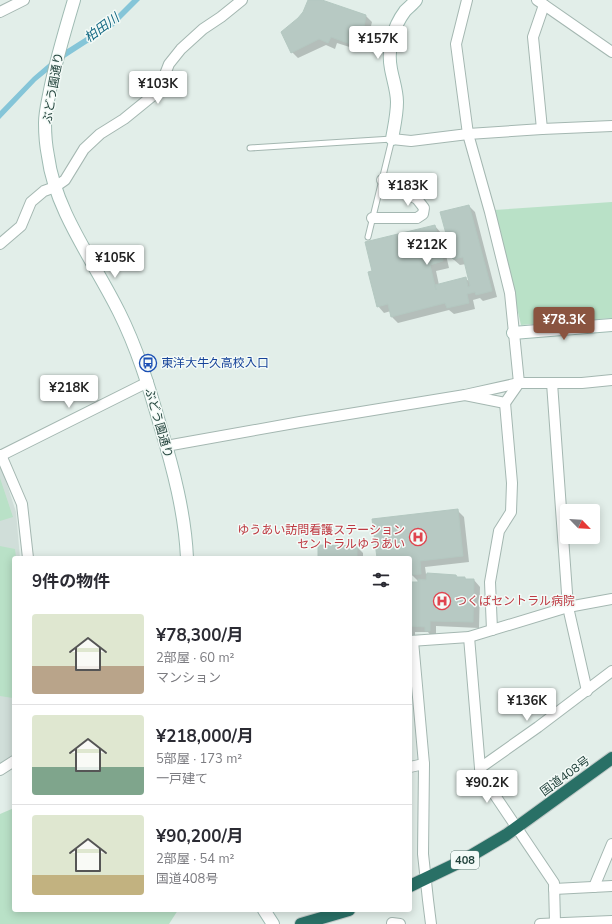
<!DOCTYPE html>
<html lang="ja">
<meta charset="utf-8">
<style>
body{margin:0;font-family:"Nunito Sans","Noto Sans JP",sans-serif;background:#f7f7f7;color:#2b2b33;height:100vh;display:flex;flex-direction:column;font-size:15px;white-space:nowrap}
*{box-sizing:border-box;margin:0}
p{font-size:13px;color:#7c7c81}
.icon{flex:none;width:22px;height:22px;fill:none;stroke:currentColor;stroke-width:2;stroke-linecap:round;stroke-linejoin:round}
.map{position:relative;flex:1;overflow:hidden}
.drawer{position:absolute;left:12px;top:556px;width:400px;height:356px;display:flex;flex-direction:column;background:#fff;border-radius:4px;box-shadow:0 2px 10px #0003}
.drawer>*{flex:none}
.needle{width:26px;rotate:115deg}
.fabs{position:absolute;left:560px;top:504px;display:grid;gap:8px}
.fabs a{display:grid;place-items:center;width:40px;height:40px;border-radius:4px;background:#fff;box-shadow:0 2px 10px #0003;font-size:20px}
.price{position:absolute;translate:-50% -34px;padding:0 9px;border-radius:4px;background:#fff;color:#222;font-size:13px;line-height:26px;filter:drop-shadow(0 1px 2px #0008)}
.price::after{content:'';position:absolute;left:50%;top:24px;width:12px;height:9px;margin-left:-6px;background:inherit;clip-path:polygon(0 0,100% 0,50% 100%)}
.price.current{background:#8a5440;color:#fff}
ul{padding:0;list-style:none}
li{display:flex;align-items:center;gap:12px;height:100px;padding:0 20px}
li+li{border-top:1px solid #e1e1e2}
li span{display:grid;place-items:center;flex:none;width:112px;height:80px;border-radius:4px;color:#555}
li>.icon{margin-inline-start:auto}
span .icon{width:48px;height:48px;fill:#fffc;stroke-width:1}
li b{font-size:17px}
h2{display:flex;justify-content:space-between;align-items:center;height:48px;padding:0 20px;font-size:17px}
.map>svg:first-child{display:block}
.built{fill:#d0ded9}
.green{fill:#b9e1c7}
.water{fill:#85c5d8}
.shadow{fill:#0003}
.building{fill:#b7c9c3;stroke:#b4c8c1}
.lines{fill:none;stroke-linecap:round;stroke-linejoin:round}
.lane-casing{stroke:#a4b7b1;stroke-width:7}
.street-casing{stroke:#a4b7b1;stroke-width:12}
.secondary-casing{stroke:#9fbbb3;stroke-width:14}
.highway-casing{stroke:#c1cac8;stroke-width:14}
.lane{stroke:#fff;stroke-width:5}
.street{stroke:#fff;stroke-width:10}
.secondary{stroke:#fff;stroke-width:12}
.highway{stroke:#297066;stroke-width:12}
.labels{text-anchor:middle;dominant-baseline:central;stroke-width:3;stroke-linejoin:round;paint-order:stroke}
.shield{fill:#f3faf7;stroke:#5f7873;stroke-width:1}
.shield-label{font-size:11px;font-weight:bold;fill:#20413a}
.street-label{font-size:12px;fill:#20413a;stroke:#f3faf7}
.transit-label{font-size:12px;fill:#164399;stroke:#f3faf7;text-anchor:start}
.health-label{font-size:12px;fill:#be3a42;stroke:#f3faf7;text-anchor:end}
.water-label{font-size:13px;font-style:italic;fill:#146983;stroke:#f3faf7}
</style>
<div class="map">
<svg width="612" height="924" viewBox="0 0 612 924">
<rect width="100%" height="100%" fill="#e2eee9"/>
<polygon class="built" points="0,466 1,466 16,512 20,558 14,558 14,759 0,767"/>
<g class="green">
<polygon points="612,202 612,318 521,325 494,210"/>
<polygon points="0,478 13,517 0,521"/>
<polygon points="0,546 15,549 16,558 14,558 14,698 13,698 0,696"/>
<polygon points="14,808 14,910 178,910 169,924 0,924 0,814"/>
</g>
<polygon class="water" points="132,0 140,0 114,26 63,59 36,81 0,119 0,111 33,77 61,53 110,22"/>
<g class="shadow">
<polygon points="310,0 319,0 365,15 372,22 369,34 369,48 362,51 337,43 335,49 326,45 298,58 292,52 299,19 304,13"/>
<polygon points="469,206 475,212 497,297 483,301 480,298 473,300 475,309 454,314 449,310 398,323 392,317 391,311 384,313 378,306 373,272 435,226 441,233 449,268 436,271 439,285 465,278 471,283 466,264 460,265 453,259 442,213"/>
<polygon points="457,510 464,517 469,562 425,567 426,574 455,576 458,578 465,578 467,580 474,580 480,587 479,628 436,626 436,637 432,637 428,632 415,632 415,641 410,641 410,583 420,583 412,575 411,567 410,567 410,558 378,558"/>
<polygon points="357,547 363,553 363,558 319,558"/>
</g>
<g class="building">
<polygon points="308,0 322,0 366,15 364,27 363,41 356,46 331,37 328,43 319,39 291,53 281,32 298,18 303,12"/>
<polygon points="469,205 492,291 476,295 475,292 467,294 469,303 447,308 445,303 391,317 388,304 377,307 368,272 372,271 365,242 435,225 443,261 430,265 436,290 435,285 466,277 468,287 470,286 463,257 453,259 440,212"/>
<polygon points="458,509 463,556 420,561 421,574 411,575 410,558 377,558 372,519"/>
<polygon points="318,545 357,546 357,558 318,558"/>
<polygon points="427,573 456,575 457,577 465,577 465,579 474,579 473,622 430,621 430,631 425,631 425,627 410,626 410,582 418,582 418,579 426,580"/>
</g>
<g class="lines">
<g class="lane-casing">
<polyline id="lane" points="250,148 392,139 368,237"/>
</g>
<g class="street-casing">
<g id="street">
<polyline points="537,0 612,52"/>
<polyline points="0,12 24,0"/>
<polyline points="542,129 533,37 544,5"/>
<polyline points="392,139 411,141 468,134 542,129 612,126"/>
<polyline points="372,218 417,218 423,214 424,208 417,199 382,180"/>
<polyline points="0,244 21,226 31,202 44,191 55,187 65,180 84,149 100,134 124,119 156,93 162,82 169,64 181,49 203,29 221,17 242,0"/>
<polyline points="552,383 568,607 587,691"/>
<polyline points="465,395 505,403 519,383 510,293 490,212 468,134 456,44 467,0"/>
<polyline points="166,446 300,422 465,395 519,383 582,383 612,380"/>
<polyline points="1,455 22,504 28,558"/>
<polyline points="0,456 148,382"/>
<polyline points="492,630 490,582 499,531 511,512 512,483 505,403"/>
<polyline points="469,637 480,768 484,779 554,883 555,923"/>
<polyline points="410,641 469,637 568,607 612,599"/>
<polyline points="413,641 424,764 423,854 428,900 431,924"/>
<polyline points="410,767 424,764"/>
<polyline points="480,768 538,727 612,671"/>
<polyline points="0,770 14,761"/>
<polyline points="594,887 612,844"/>
<polyline points="554,889 612,886"/>
<polyline points="392,923 400,924"/>
<polyline points="540,924 612,921"/>
</g>
</g>
<g class="secondary-casing">
<g id="secondary">
<path d="M74,0C65,30 56,60 50,90C48,101 45,112 45,123C45,134 46,146 48,156C55,211 95,263 119,312C137,348 149,387 160,425C173,468 185,513 187,558"/>
<path d="M392,139C394,127 397,115 397,102C397,91 393,80 391,69C387,49 393,27 405,11C409,7 413,4 416,0"/>
<polyline points="513,333 612,325"/>
<polyline points="264,910 273,924"/>
</g>
</g>
<g class="highway-casing">
<g id="highway">
<polyline points="410,886 462,861 506,835 612,758"/>
<polyline points="301,924 349,910"/>
</g>
</g>
<use href="#lane" class="lane"/>
<use href="#street" class="street"/>
<use href="#secondary" class="secondary"/>
<use href="#highway" class="highway"/>
</g>
<defs>
<g id="bus-ring" transform="scale(0.9)"><circle r="9.5" fill="#f3faf7" stroke="#1a4fb4" stroke-width="1.5"/><path d="M-5-6H5V4H4V6H2V4H-2V6H-4V4H-5ZM-3.5-4V0h7V-4ZM-3.5 1.2v1.5H-2V1.2ZM2 1.2v1.5H3.5V1.2Z" fill="#1a4fb4"/></g>
<g id="hospital-ring" transform="scale(0.9)"><circle r="9.5" fill="#f3faf7" stroke="#e0444e" stroke-width="1.5"/><path d="M-5-5h3v3.5h4V-5h3V5h-3V1.5h-4V5h-3Z" fill="#e0444e"/></g>
</defs>
<g fill-rule="evenodd">
<use href="#bus-ring" x="148" y="363"/>
<use href="#hospital-ring" x="418" y="537"/>
<use href="#hospital-ring" x="442" y="601"/>
</g>
<g class="labels">
<rect class="shield" x="451" y="851" width="28" height="18" rx="3"/>
<g class="shield-label">
<text x="465" y="860">408</text>
</g>
<g class="street-label">
<text transform="translate(53 88) rotate(-80)">ぶどう園通り</text>
<text transform="translate(159 423) rotate(74)">ぶどう園通り</text>
<text transform="translate(565 776) rotate(-36)">国道408号</text>
</g>
<g class="transit-label">
<text x="161" y="363">東洋大牛久高校入口</text>
</g>
<g class="health-label">
<text x="405" y="530">ゆうあい訪問看護ステーション<tspan x="405" dy="14">セントラルゆうあい</tspan></text>
<text x="455" y="601" text-anchor="start">つくばセントラル病院</text>
</g>
<g class="water-label">
<text transform="translate(102 28) rotate(-36)">柏田川</text>
</g>
</g>
</svg>
<div class="fabs">
<a><svg class="needle" viewBox="-14 -14 28 28"><path d="M0-13l5 13h-10z" fill="#e53935"/><path d="M0 13l5-13h-10z" fill="#7c7c81"/></svg></a>
</div>
<b class="price" style="left:378px;top:60px">¥157K</b>
<b class="price" style="left:158px;top:105px">¥103K</b>
<b class="price" style="left:408px;top:207px">¥183K</b>
<b class="price" style="left:427px;top:266px">¥212K</b>
<b class="price" style="left:115px;top:279px">¥105K</b>
<b class="price current" style="left:564px;top:341px">¥78.3K</b>
<b class="price" style="left:69px;top:409px">¥218K</b>
<b class="price" style="left:527px;top:722px">¥136K</b>
<b class="price" style="left:487px;top:804px">¥90.2K</b>
<section class="drawer">
<h2>9件の物件<svg class="icon" aria-label="filters" viewBox="0 0 24 24"><path d="M4 7h16M4 17h16"/><circle cx="9" cy="7" r="2"/><circle cx="15" cy="17" r="2"/></svg></h2>
<ul>
<li><span style="background:linear-gradient(#dfe7d0 65%,#b9a48a 0)"><svg class="icon" aria-label="home" viewBox="0 0 24 24"><path d="M3 11l9-7 9 7M6 9v11h12V9"/></svg></span><div><b>¥78,300/月</b><p>2部屋 · 60 m²</p><p>マンション</p></div></li>
<li><span style="background:linear-gradient(#dfe7d0 65%,#7fa58c 0)"><svg class="icon" aria-label="home" viewBox="0 0 24 24"><path d="M3 11l9-7 9 7M6 9v11h12V9"/></svg></span><div><b>¥218,000/月</b><p>5部屋 · 173 m²</p><p>一戸建て</p></div></li>
<li><span style="background:linear-gradient(#dfe7d0 75%,#c2b280 0)"><svg class="icon" aria-label="home" viewBox="0 0 24 24"><path d="M3 11l9-7 9 7M6 9v11h12V9"/></svg></span><div><b>¥90,200/月</b><p>2部屋 · 54 m²</p><p>国道408号</p></div></li>
</ul>
</section>
</div>
